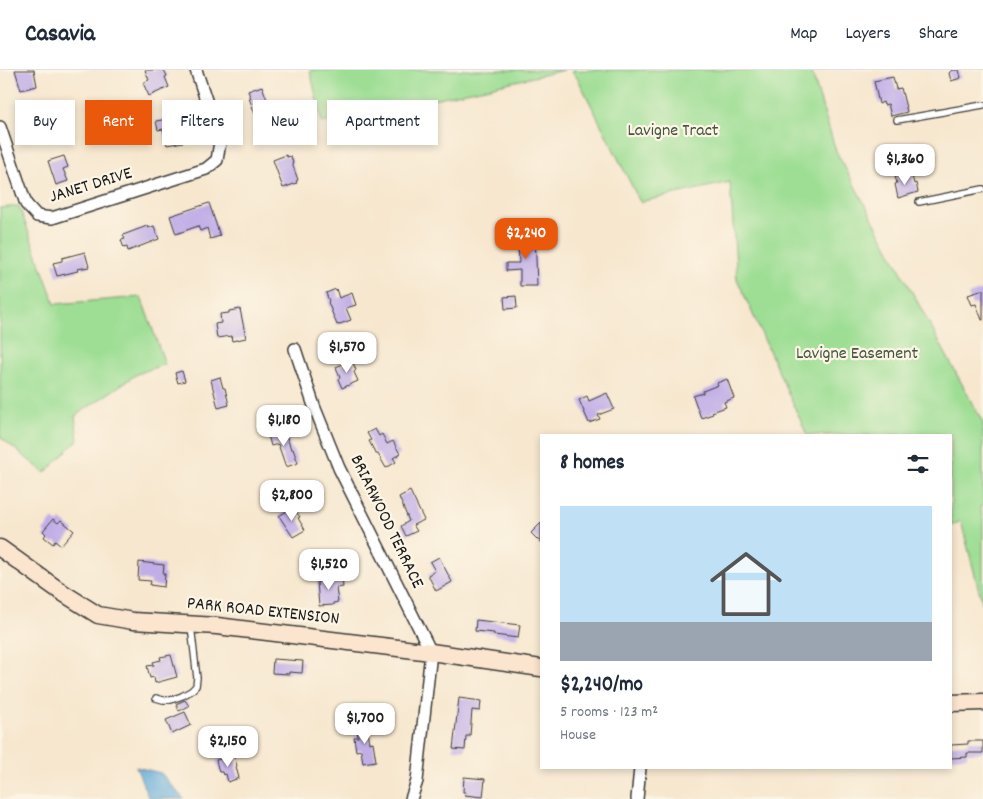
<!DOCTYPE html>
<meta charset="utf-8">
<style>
body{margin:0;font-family:Dekko,sans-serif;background:#f6f6f7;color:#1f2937;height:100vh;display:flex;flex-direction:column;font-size:19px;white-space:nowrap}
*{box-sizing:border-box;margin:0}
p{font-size:16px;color:#747a83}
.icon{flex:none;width:28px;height:28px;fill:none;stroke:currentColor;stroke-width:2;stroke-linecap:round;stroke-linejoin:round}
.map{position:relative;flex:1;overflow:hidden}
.drawer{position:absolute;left:540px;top:364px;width:412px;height:335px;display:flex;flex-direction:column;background:#fff;border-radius:0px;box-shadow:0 2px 8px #0003}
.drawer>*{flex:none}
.top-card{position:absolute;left:15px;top:30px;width:450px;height:45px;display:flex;gap:10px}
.price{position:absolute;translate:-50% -42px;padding:0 11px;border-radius:10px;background:#fff;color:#222;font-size:16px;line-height:32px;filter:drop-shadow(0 1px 2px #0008)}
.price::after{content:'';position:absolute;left:50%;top:30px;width:15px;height:11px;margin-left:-8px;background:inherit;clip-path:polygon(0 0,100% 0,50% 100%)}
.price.current{background:#ea580c;color:#fff}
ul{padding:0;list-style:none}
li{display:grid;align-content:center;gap:10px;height:265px;padding:0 20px}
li+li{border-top:1px solid #e0e1e3}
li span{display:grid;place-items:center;height:155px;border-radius:0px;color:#555}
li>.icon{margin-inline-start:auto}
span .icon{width:90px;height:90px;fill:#fffc;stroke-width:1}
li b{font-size:21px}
h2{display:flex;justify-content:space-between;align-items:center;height:60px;padding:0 20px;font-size:21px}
.chip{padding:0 18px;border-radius:0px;background:#fff;box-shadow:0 2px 8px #0003;font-size:18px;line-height:45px}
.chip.current{background:#ea580c;color:#fff}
header{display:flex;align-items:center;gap:30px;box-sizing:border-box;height:70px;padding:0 25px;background:#fff;border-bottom:1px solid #e0e1e3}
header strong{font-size:24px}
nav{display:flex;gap:28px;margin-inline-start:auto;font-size:18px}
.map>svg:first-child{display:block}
.green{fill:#9ede94;stroke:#5d7d58}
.water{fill:#61aad9;stroke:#3e637a}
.building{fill:#c1aee7}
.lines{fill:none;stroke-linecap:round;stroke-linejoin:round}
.lane-casing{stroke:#3d3a37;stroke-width:8}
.street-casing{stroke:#3d3a37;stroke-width:14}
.secondary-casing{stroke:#3d3a37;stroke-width:19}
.lane{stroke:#fff;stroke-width:5.5}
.street{stroke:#fff;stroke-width:11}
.secondary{stroke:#fce5cf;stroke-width:16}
.labels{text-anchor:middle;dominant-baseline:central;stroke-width:4.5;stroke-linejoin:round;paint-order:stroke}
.park-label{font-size:18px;fill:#435640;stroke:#fcf5e5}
.street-label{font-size:18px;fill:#1c1c1c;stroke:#fcf5e5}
</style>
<header>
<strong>Casavia</strong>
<nav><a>Map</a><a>Layers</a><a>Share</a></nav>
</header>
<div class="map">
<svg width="983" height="729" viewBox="0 0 983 729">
<rect width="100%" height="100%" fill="#fcf5e5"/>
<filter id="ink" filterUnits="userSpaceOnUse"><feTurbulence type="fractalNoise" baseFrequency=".02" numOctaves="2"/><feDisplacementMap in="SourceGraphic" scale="10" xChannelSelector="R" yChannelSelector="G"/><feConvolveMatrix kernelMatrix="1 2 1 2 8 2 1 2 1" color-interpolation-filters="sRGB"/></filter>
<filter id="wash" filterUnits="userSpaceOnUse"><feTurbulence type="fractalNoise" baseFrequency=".0096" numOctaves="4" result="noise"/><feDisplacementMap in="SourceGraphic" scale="20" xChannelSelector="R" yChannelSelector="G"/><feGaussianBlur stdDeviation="1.12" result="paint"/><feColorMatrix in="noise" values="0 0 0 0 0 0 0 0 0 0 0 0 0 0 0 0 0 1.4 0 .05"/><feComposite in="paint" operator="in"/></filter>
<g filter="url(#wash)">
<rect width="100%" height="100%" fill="#f7e7cf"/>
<g class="green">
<polygon points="310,0 564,0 485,18 322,53"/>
<polygon points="571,0 811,0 836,81 983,353 983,435 980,437 983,449 983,536 961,451 951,456 951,365 807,365 737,209 730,112 640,132 578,9"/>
<polygon points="19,136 55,234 141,227 165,294 137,304 75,346 78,370 45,403 0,367 0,138"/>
</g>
<polygon class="water" points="136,697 161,703 184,729 149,729"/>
<g id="blocks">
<g class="building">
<polygon points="15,0 34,0 37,16 21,20"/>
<polygon points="145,0 164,0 167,6 165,7 169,17 149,26 143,13 149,10"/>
<polygon points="952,0 959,0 961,8 951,11 949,3"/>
<polygon points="893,7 896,19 901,18 907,42 891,46 888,34 884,35 883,32 879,34 874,11"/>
<polygon points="262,16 270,38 272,38 275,47 271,48 272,52 261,56 256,43 255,44 249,28 251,28 248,21"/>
<polygon points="41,35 49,59 36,63 29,39"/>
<polygon points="179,47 183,72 167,75 163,59 158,60 156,51"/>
<polygon points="286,85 287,87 291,86 293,93 292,93 298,110 296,111 297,113 283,118 273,90"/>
<polygon points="64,86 68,97 63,99 68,111 56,115 48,91"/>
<polygon points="908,104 912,106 914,114 916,113 918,122 898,128 895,114 897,113 895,107"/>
<polygon points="209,133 220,166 210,169 207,158 200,161 198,156 176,164 170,146"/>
<polygon points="147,156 148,158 154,156 159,169 128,181 127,177 124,178 121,170 125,169 123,165"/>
<polygon points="521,162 535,162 537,216 520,216 520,200 506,201 506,193 519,193 518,169 521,169"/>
<polygon points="85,182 89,197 77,199 78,201 57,206 53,193 62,191 62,188"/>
<polygon points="336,219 339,228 352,223 356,235 346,238 351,250 337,255 328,232 329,231 326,223"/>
<polygon points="983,220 983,250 982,250 976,234 972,235 968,225"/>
<polygon points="516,226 517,238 505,239 504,227"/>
<polygon points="240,239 246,268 232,271 231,266 217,268 215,254 221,253 220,244 229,243 229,241"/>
<polygon points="352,290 356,300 354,302 358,311 342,318 338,309 340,308 336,297"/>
<polygon points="182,301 185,311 178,313 175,303"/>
<polygon points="220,307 223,318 225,318 229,335 218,338 211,310"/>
<polygon points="727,309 734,328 724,332 726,337 712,342 713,344 701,348 693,326 703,323 703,321 718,315 717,313"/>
<polygon points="607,323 614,339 598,345 600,349 589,353 579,330 587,326 589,331"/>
<polygon points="284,359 291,379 293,379 298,393 286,397 278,374 271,376 268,365"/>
<polygon points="375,359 379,366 382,364 387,374 393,371 400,384 393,388 396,392 386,398 378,384 376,384 369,371 371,370 367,363"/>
<polygon points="410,421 424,450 413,455 417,461 406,466 401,456 409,451 399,427"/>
<polygon points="293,437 300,447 298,448 305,460 293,467 279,446"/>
<polygon points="53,449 58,453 61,450 74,461 61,476 55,471 53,474 44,467 46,464 43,461"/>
<polygon points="541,453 541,473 531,463"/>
<polygon points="439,487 452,512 436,521 428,505 435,501 430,492"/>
<polygon points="139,492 164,495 163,504 165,504 164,517 150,515 151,511 138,510"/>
<polygon points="342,507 343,517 336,518 338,532 333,533 333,535 319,536 317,512 330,511 330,508"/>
<polygon points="476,550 520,555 518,568 494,565 494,563 475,561"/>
<polygon points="171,585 177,607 155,613 154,607 150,608 147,596 154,595 153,592 161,590 160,587"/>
<polygon points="273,589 303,591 302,603 289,602 289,604 272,603"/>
<polygon points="459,628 481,631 480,641 472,640 470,666 466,666 465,680 453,679"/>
<polygon points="185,630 189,636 179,641 176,634"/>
<polygon points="185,642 191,655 172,664 166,650"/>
<polygon points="367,655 370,673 373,672 376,691 363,693 361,680 356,681 354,667 358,667 357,657"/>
<polygon points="968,671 983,671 983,683 967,683 967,687 951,688 951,675 968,674"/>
<polygon points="234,685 237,696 236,697 239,708 228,712 226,704 223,705 222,702 219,702 216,690"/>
<polygon points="464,707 485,709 483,727 465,725 466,722 463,722"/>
</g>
</g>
</g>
<g filter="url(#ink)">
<use href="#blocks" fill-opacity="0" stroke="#3d3a37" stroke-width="1"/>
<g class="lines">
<g class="lane-casing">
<g id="lane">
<polyline points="897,50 983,35"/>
<polyline points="919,132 983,119"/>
<polyline points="156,628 163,630 171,630 182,626 191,621 196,616 197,608 191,556"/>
</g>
</g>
<g class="street-casing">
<g id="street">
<polyline points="0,57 26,134 37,146 52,148 206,99 217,90 220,72 196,0"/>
<polyline points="295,279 314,336 339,398 431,582 417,711 411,729"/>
<polyline points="637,729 640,698"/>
</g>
</g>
<g class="secondary-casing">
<g id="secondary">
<polyline points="0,478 60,521 98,545 133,551 217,556 431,582 541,598"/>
<polyline points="951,633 983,632"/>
</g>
</g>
<use href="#lane" class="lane"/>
<use href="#street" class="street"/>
<use href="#secondary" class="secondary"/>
</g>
</g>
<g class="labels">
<g class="park-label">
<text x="673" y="61">Lavigne Tract</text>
<text x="857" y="284">Lavigne Easement</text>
</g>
<g class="street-label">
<text transform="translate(91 116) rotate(-17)">JANET DRIVE</text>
<text transform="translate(386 452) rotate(64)">BRIARWOOD TERRACE</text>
<text transform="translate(263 542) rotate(6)">PARK ROAD EXTENSION</text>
</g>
</g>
</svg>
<b class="price" style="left:905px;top:116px">$1,360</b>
<b class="price current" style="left:526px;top:190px">$2,240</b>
<b class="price" style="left:347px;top:304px">$1,570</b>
<b class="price" style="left:284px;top:377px">$1,180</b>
<b class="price" style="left:292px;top:452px">$2,800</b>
<b class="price" style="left:329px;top:521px">$1,520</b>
<b class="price" style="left:365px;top:675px">$1,700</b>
<b class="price" style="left:228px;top:698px">$2,150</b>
<div class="top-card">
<a class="chip">Buy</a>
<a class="chip current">Rent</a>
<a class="chip">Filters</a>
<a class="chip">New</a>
<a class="chip">Apartment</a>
</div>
<section class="drawer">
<h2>8 homes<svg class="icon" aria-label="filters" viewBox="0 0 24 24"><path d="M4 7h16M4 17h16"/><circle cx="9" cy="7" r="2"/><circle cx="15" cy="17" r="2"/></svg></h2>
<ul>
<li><span style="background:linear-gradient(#bfe0f5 75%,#9aa5b1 0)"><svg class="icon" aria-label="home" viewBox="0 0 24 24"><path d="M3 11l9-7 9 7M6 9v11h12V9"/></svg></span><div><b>$2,240/mo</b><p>5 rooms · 123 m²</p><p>House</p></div></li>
</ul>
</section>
</div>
